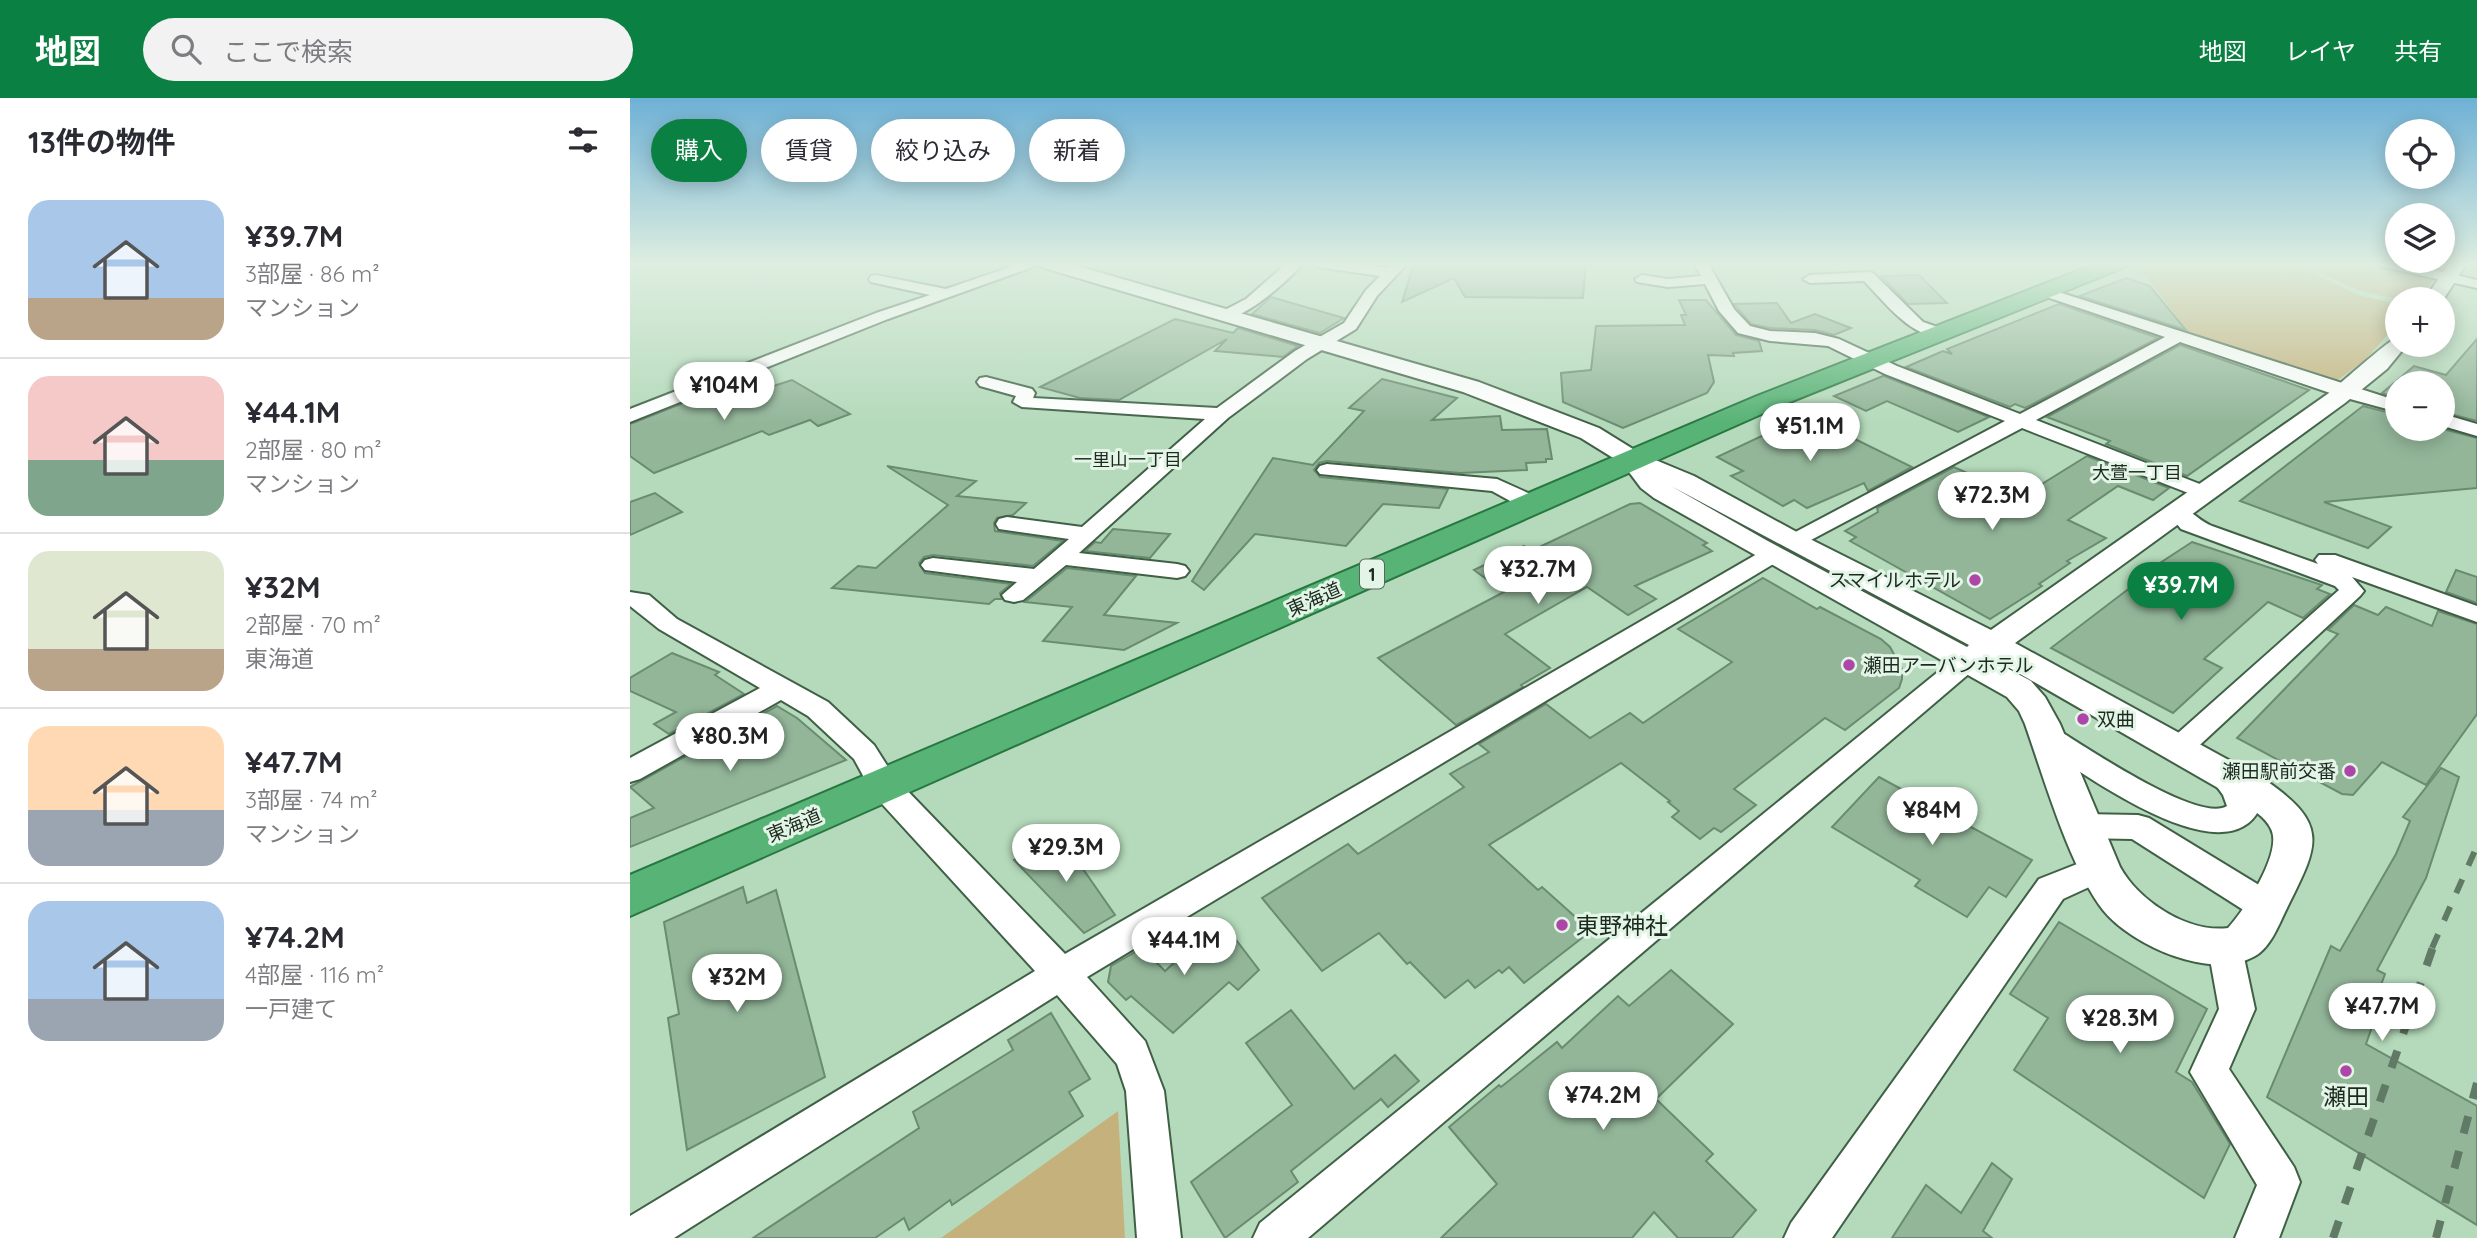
<!DOCTYPE html>
<html lang="ja">
<meta charset="utf-8">
<style>
body{margin:0;font-family:Quicksand,"Noto Sans JP",sans-serif;background:#f2f2f3;color:#2b2b33;height:100vh;display:flex;flex-direction:column;font-size:26px;white-space:nowrap}
*{box-sizing:border-box;margin:0}
p{font-size:23px;color:#7c7c81}
.icon{flex:none;width:38px;height:38px;fill:none;stroke:currentColor;stroke-width:2;stroke-linecap:round;stroke-linejoin:round}
.map{position:relative;flex:1;overflow:hidden}
.drawer{display:flex;flex-direction:column;background:#fff;width:630px}
.drawer>*{flex:none}
.top-card{position:absolute;left:21px;top:21px;width:665px;height:63px;display:flex;gap:14px}
.fabs{position:absolute;left:1755px;top:21px;display:grid;gap:14px}
.fabs a{display:grid;place-items:center;width:70px;height:70px;border-radius:50%;background:#fff;box-shadow:0 4px 18px #0003;font-size:35px}
.price{position:absolute;translate:-50% -60px;padding:0 16px;border-radius:24px;background:#fff;color:#222;font-size:23px;line-height:46px;filter:drop-shadow(0 2px 4px #0008)}
.price::after{content:'';position:absolute;left:50%;top:42px;width:21px;height:16px;margin-left:-10px;background:inherit;clip-path:polygon(0 0,100% 0,50% 100%)}
.price.active{background:#0b8043;color:#fff}
ul{padding:0;list-style:none}
li{display:flex;align-items:center;gap:21px;height:175px;padding:0 28px}
li+li{border-top:2px solid #e1e1e2}
li span{display:grid;place-items:center;flex:none;width:196px;height:140px;border-radius:21px;color:#555}
li>.icon{margin-inline-start:auto}
span .icon{width:84px;height:84px;fill:#fffc;stroke-width:1}
li b{font-size:30px}
h2{display:flex;justify-content:space-between;align-items:center;height:84px;padding:0 28px;font-size:30px}
.tag{padding:0 24px;border-radius:32px;background:#fff;box-shadow:0 4px 18px #0003;font-size:24px;line-height:63px}
.tag.active{background:#0b8043;color:#fff}
header{display:flex;align-items:center;gap:42px;box-sizing:border-box;height:98px;padding:0 35px;background:#0b8043;color:#fff}
header strong{font-size:33px}
nav{display:flex;gap:38px;margin-inline-start:auto;font-size:24px}
.search{width:490px;height:63px;background:#f2f2f3;display:flex;align-items:center;gap:18px;box-sizing:border-box;padding:0 24px;border-radius:38px;color:#7c7c81;font-size:26px}
main{display:flex;flex:1;min-height:0}
.map>svg:first-child{display:block}
.green{fill:#c5b17c}
.building{fill:#93b699;stroke:#698b6f;stroke-width:2}
.lines{fill:none;stroke-linecap:round;stroke-linejoin:round}
.minor-casing{stroke:#406046;stroke-width:4}
.tertiary-casing{stroke:#406046;stroke-width:4}
.trunk-casing{stroke:#287741;stroke-width:4}
.minor{fill:#fff;fill-rule:evenodd}
.tertiary{fill:#fff;fill-rule:evenodd}
.trunk{fill:#58b376;fill-rule:evenodd}
.rail-far1{stroke:#617a66;stroke-width:6;stroke-dasharray:15 15;stroke-linecap:butt}
.rail{stroke:#617a66;stroke-width:8;stroke-dasharray:18 18;stroke-linecap:butt}
.poi-dot{fill:#ae45a8;stroke:#e3f5e6;stroke-width:2.5}
.labels{text-anchor:middle;dominant-baseline:central;stroke-width:6;stroke-linejoin:round;paint-order:stroke}
.far-neighbourhood-label{font-size:18px;fill:#1c2a1f;stroke:#e3f5e6}
.shield{fill:#e3f5e6;stroke:#58675b;stroke-width:2}
.shield-label{font-size:18px;font-weight:bold;fill:#1c2a1f}
.poi-label{font-size:19px;fill:#1c2a1f;stroke:#e3f5e6;text-anchor:end}
.street-label{font-size:19px;fill:#1c2a1f;stroke:#e3f5e6}
.near-poi-label{font-size:23px;fill:#1c2a1f;stroke:#e3f5e6;text-anchor:start}
</style>
<header>
<strong>地図</strong>
<div class="search"><svg class="icon" aria-label="search" viewBox="0 0 24 24"><circle cx="10" cy="10" r="6"/><path d="M15 15l6 6"/></svg>ここで検索</div>
<nav><a>地図</a><a>レイヤ</a><a>共有</a></nav>
</header>
<main>
<section class="drawer">
<h2>13件の物件<svg class="icon" aria-label="filters" viewBox="0 0 24 24"><path d="M4 7h16M4 17h16"/><circle cx="9" cy="7" r="2"/><circle cx="15" cy="17" r="2"/></svg></h2>
<ul>
<li><span style="background:linear-gradient(#a9c7e8 70%,#b9a48a 0)"><svg class="icon" aria-label="home" viewBox="0 0 24 24"><path d="M3 11l9-7 9 7M6 9v11h12V9"/></svg></span><div><b>¥39.7M</b><p>3部屋 · 86 m²</p><p>マンション</p></div></li>
<li><span style="background:linear-gradient(#f6c9c9 60%,#7fa58c 0)"><svg class="icon" aria-label="home" viewBox="0 0 24 24"><path d="M3 11l9-7 9 7M6 9v11h12V9"/></svg></span><div><b>¥44.1M</b><p>2部屋 · 80 m²</p><p>マンション</p></div></li>
<li><span style="background:linear-gradient(#dfe7d0 70%,#b9a48a 0)"><svg class="icon" aria-label="home" viewBox="0 0 24 24"><path d="M3 11l9-7 9 7M6 9v11h12V9"/></svg></span><div><b>¥32M</b><p>2部屋 · 70 m²</p><p>東海道</p></div></li>
<li><span style="background:linear-gradient(#ffd9b3 60%,#9aa5b1 0)"><svg class="icon" aria-label="home" viewBox="0 0 24 24"><path d="M3 11l9-7 9 7M6 9v11h12V9"/></svg></span><div><b>¥47.7M</b><p>3部屋 · 74 m²</p><p>マンション</p></div></li>
<li><span style="background:linear-gradient(#a9c7e8 70%,#9aa5b1 0)"><svg class="icon" aria-label="home" viewBox="0 0 24 24"><path d="M3 11l9-7 9 7M6 9v11h12V9"/></svg></span><div><b>¥74.2M</b><p>4部屋 · 116 m²</p><p>一戸建て</p></div></li>
</ul>
</section>
<div class="map">
<svg width="1847" height="1140" viewBox="0 0 1847 1140">
<rect width="100%" height="100%" fill="#b5dabb"/>
<g class="green">
<polygon points="1560,165 1662,165 1728,197 1767,206 1767,226 1735,262 1705,284 1564,241 1511,172"/>
<path d="M1671,165H1732L1803,182L1790,201C1739,201 1717,188 1671,165Z"/>
<polygon points="488,1013 495,1140 311,1140"/>
</g>
<g class="building">
<polygon points="784,165 956,165 953,200 835,199 824,180 772,204"/>
<polygon points="1289,177 1317,205 1278,206 1251,178"/>
<polygon points="1496,180 1520,188 1556,232 1450,198"/>
<polygon points="641,199 714,220 690,235 622,216"/>
<polygon points="1049,202 1076,202 1106,237 1129,243 1132,253 1103,255 1104,258 1078,257 1084,284 1077,295 993,330 933,304 931,275 961,272 966,228 1055,227 1051,217 1056,217"/>
<polygon points="1147,205 1161,225 1185,216 1221,230 1204,237 1185,232 1140,230 1121,226 1104,206"/>
<polygon points="1429,206 1528,240 1395,310 1385,306 1380,309 1276,269 1313,253 1322,256 1317,251"/>
<polygon points="545,221 603,235 608,230 668,248 653,259 585,253 597,241 489,302 450,300 410,289"/>
<polygon points="1847,241 1847,323 1813,314 1813,285 1768,285 1768,300 1752,295 1784,268 1816,277"/>
<polygon points="1550,247 1679,292 1557,378 1476,346 1480,343 1417,319"/>
<polygon points="1253,278 1254,278 1359,319 1328,334 1257,303 1236,313 1204,298"/>
<polygon points="752,281 827,300 802,322 870,318 872,332 917,331 922,361 916,361 916,364 896,365 897,372 830,375 697,363 689,365 684,372 690,379 818,391 809,410 753,406 716,448 625,436 574,492 562,483 643,360 683,367 734,313 719,310"/>
<polygon points="162,282 220,316 188,328 180,322 139,337 132,333 24,375 0,358 0,326 89,291 112,298"/>
<polygon points="1733,308 1768,317 1768,331 1813,331 1847,340 1847,390 1694,404 1761,429 1738,450 1610,403"/>
<polygon points="1176,317 1282,369 1238,393 1234,385 1177,410 1164,402 1153,408 1101,378 1113,373 1087,359"/>
<polygon points="1457,358 1539,390 1523,402 1488,388 1438,422 1476,440 1437,463 1440,465 1409,486 1412,488 1360,521 1220,443 1226,439 1215,433 1248,414 1247,410 1324,369 1391,399"/>
<polygon points="257,368 346,383 327,398 396,405 383,417 367,420 364,425 365,433 433,443 403,468 303,457 294,459 289,465 295,475 381,486 370,495 372,501 365,501 359,506 202,490 228,468 246,470 318,407"/>
<polygon points="25,395 52,414 0,437 0,404"/>
<polygon points="1010,405 1077,445 1073,447 1082,453 1005,488 1026,501 998,517 957,489 875,536 920,570 891,587 893,589 826,627 748,560 874,494 844,472 894,448 901,453 1000,406"/>
<polygon points="483,431 540,436 520,460 455,453 465,444 471,445"/>
<polygon points="1562,444 1692,487 1687,491 1700,496 1673,520 1638,504 1574,561 1592,570 1543,615 1421,550 1505,486 1501,484"/>
<polygon points="437,470 506,478 474,517 547,525 494,552 413,543 442,509 395,504"/>
<polygon points="1826,472 1847,479 1847,505 1816,494"/>
<polygon points="1133,480 1187,511 1190,509 1251,541 1260,549 1272,571 1272,581 1269,590 1215,632 1195,620 1104,691 1126,707 1091,734 1084,730 1070,741 1042,719 1049,713 1038,704 1040,703 991,665 859,747 908,792 912,789 961,833 894,885 879,869 872,875 869,872 845,890 838,882 815,900 780,864 777,866 749,835 692,873 632,800 718,746 728,756 834,689 820,676 859,654 849,646 916,606 960,640 1000,615 1013,625 1102,564 1048,531"/>
<polygon points="1724,507 1748,517 1756,509 1802,528 1808,513 1847,526 1847,616 1796,687 1752,664 1723,697 1712,696 1607,640 1708,536 1698,532"/>
<polygon points="42,555 89,574 85,577 114,596 39,636 24,626 46,614 0,593 0,580"/>
<polygon points="147,608 167,620 216,662 0,749 0,720 24,710 0,689"/>
<polygon points="1811,670 1829,679 1796,780 1747,872 1755,876 1743,909 1748,912 1736,946 1847,1008 1847,1127 1637,999 1701,848 1710,853 1766,756 1780,723 1773,719"/>
<polygon points="1249,679 1402,762 1376,799 1359,789 1337,819 1285,788 1290,782 1202,729"/>
<polygon points="430,738 485,817 454,835 384,762"/>
<polygon points="113,789 117,805 146,792 195,979 57,1052 38,920 49,916 34,824"/>
<polygon points="591,822 629,872 608,892 599,884 543,935 501,898 496,902 478,884 481,868 512,850 535,873"/>
<polygon points="1429,824 1577,911 1546,974 1562,984 1600,1046 1574,1100 1384,972 1418,920 1380,896"/>
<polygon points="1041,872 1103,926 1026,1001 1083,1056 1076,1063 1126,1112 1102,1140 1048,1140 1024,1114 1002,1140 811,1140 867,1086 819,1029 869,987 871,989 927,944 932,950 988,898 999,908"/>
<polygon points="661,912 724,991 765,957 789,983 758,1009 751,1001 661,1073 668,1084 595,1140 561,1084 662,1007 616,945"/>
<polygon points="421,915 460,981 439,994 453,1018 322,1107 320,1102 279,1132 274,1120 245,1140 123,1140 289,1030 283,1014 383,952 378,942"/>
<polygon points="1362,1065 1382,1081 1353,1133 1362,1140 1262,1140 1296,1087 1331,1115"/>
</g>
<g class="lines">
<g class="minor-casing">
<g id="minor">
<polygon points="392,165 414,165 258,221 0,324 0,311 246,215 300,197 241,184 239,181 241,178 246,177 316,191"/>
<path d="M657,165H673C660,181 612,225 591,220L589,217L591,214L616,201Z"/>
<polygon points="681,165 721,165 758,170 763,165 778,165 747,198 726,231 677,261 598,320 449,455 547,466 555,468 559,473 555,478 547,480 436,467 393,502 384,504 375,502 372,497 387,484 295,472 291,467 295,462 303,460 404,471 439,441 369,431 366,426 369,421 377,419 452,429 575,321 392,309 383,304 386,298 350,288 347,284 350,280 356,279 402,291 405,295 403,300 587,310 665,253 714,225 736,192 750,178 688,169"/>
<polygon points="1064,165 1078,165 1104,211 1120,228 1140,233 1185,235 1209,241 1267,268 1390,316 1535,239 1408,196 1406,193 1413,189 1768,303 1768,314 1709,298 1550,244 1406,322 1580,390 1583,394 1580,398 1566,398 1392,330 1164,451 1156,449 1153,444 1156,439 1375,323 1255,276 1198,248 1140,243 1108,235 1089,213 1075,186 1038,189 1007,184 1005,181 1012,177 1038,181 1071,178"/>
<polygon points="1748,165 1775,165 1847,182 1847,190 1750,168"/>
<path d="M1238,174L1243,175L1293,224L1313,231L1315,234L1313,237C1284,244 1252,201 1234,183L1180,185L1173,181L1180,177Z"/>
<polygon points="1813,316 1847,326 1847,338 1813,328"/>
<polygon points="697,366 867,381 909,400 912,405 909,410 893,410 862,393 690,376 687,372 690,368"/>
<path d="M1548,408C1559,410 1569,423 1582,428L1688,466L1685,462L1689,457H1705L1847,508V524L1722,479L1734,493L1730,498L1559,657L1549,660L1539,657L1535,650L1539,643L1709,492L1705,488L1551,431L1537,414L1540,409Z"/>
<polygon points="1142,450 1150,452 1153,457 1150,462 457,879 515,943 534,993 551,1140 507,1140 496,993 487,966 427,897 44,1140 0,1140 0,1118 405,873 243,696 224,661 178,618 151,602 10,681 0,684 0,660 130,590 29,531 0,508 0,494 19,497 47,521 198,604 244,647 265,680 435,856 1134,452"/>
<polygon points="1339,554 1348,556 1352,562 1348,568 678,1140 623,1140 630,1125 1330,556"/>
<path d="M1418,629L1428,632C1456,649 1569,726 1597,708L1593,697L1577,675L1582,667C1609,659 1620,691 1629,712C1592,780 1449,672 1408,646L1404,639L1408,632Z"/>
<polygon points="1452,716 1508,717 1519,720 1647,798 1652,808 1647,818 1635,822 1623,818 1502,741 1452,740 1441,736 1437,728 1441,720"/>
<polygon points="1470,757 1481,761 1486,770 1481,779 1433,801 1202,1140 1154,1140 1161,1125 1409,781"/>
<polygon points="1595,835 1607,839 1612,850 1625,911 1599,971 1664,1069 1670,1084 1649,1140 1605,1140 1627,1087 1560,974 1589,911 1578,850 1583,839"/>
</g>
</g>
<g class="tertiary-casing">
<g id="tertiary">
<path d="M408,165H437L849,284L969,330L1011,356L1064,378L1174,438L1361,532L1699,295C1710,286 1760,241 1768,239V247H1777L1775,249L1757,271L1715,305L1385,545L1635,682C1701,727 1688,747 1657,810C1649,826 1641,849 1625,858C1582,883 1502,848 1473,812C1439,768 1414,680 1395,626L1389,613L1377,599L1024,400L1011,390L993,366L951,340L833,294L411,169ZM1041,388L1339,547L1337,549L1136,442ZM1364,561L1609,702C1620,710 1635,718 1641,731C1653,754 1614,813 1598,830C1557,835 1509,803 1490,769L1430,626L1415,599L1401,583L1362,562Z"/>
<polygon points="1819,165 1837,165 1813,202 1795,201"/>
</g>
</g>
<g class="trunk-casing">
<polygon id="trunk" points="1468,165 1498,165 1495,169 1145,310 0,818 0,777 1127,298"/>
</g>
<use href="#minor" class="minor"/>
<use href="#tertiary" class="tertiary"/>
<use href="#trunk" class="trunk"/>
<polyline class="rail-far1" points="1802,850 1847,748"/>
<g class="rail">
<polyline points="1703,1140 1803,849"/>
<polyline points="1806,1140 1847,985"/>
</g>
</g>
<linearGradient id="sky" x2="0" y2="1"><stop stop-color="#6eb1d6"/><stop offset="0.51" stop-color="#deeee0"/><stop offset="1" stop-color="#deeee0" stop-opacity="0"/></linearGradient>
<rect width="1847" height="325" fill="url(#sky)"/>
<g class="poi-dot">
<circle cx="1345" cy="482" r="7"/>
<circle cx="1219" cy="567" r="7"/>
<circle cx="1453" cy="621" r="7"/>
<circle cx="1720" cy="673" r="7"/>
<circle cx="932" cy="827" r="7"/>
<circle cx="1716" cy="973" r="7"/>
</g>
<g class="labels">
<g class="far-neighbourhood-label">
<text x="498" y="361">一里山一丁目</text>
<text x="1507" y="374">大萱一丁目</text>
</g>
<rect class="shield" x="730" y="461.5" width="24" height="29" rx="5"/>
<g class="shield-label">
<text x="742" y="476">1</text>
</g>
<g class="poi-label">
<text x="1331" y="482">スマイルホテル</text>
<text x="1233" y="567" text-anchor="start">瀬田アーバンホテル</text>
<text x="1467" y="621" text-anchor="start">双曲</text>
<text x="1706" y="673">瀬田駅前交番</text>
</g>
<g class="street-label">
<text transform="translate(684 501) rotate(-24)">東海道</text>
<text transform="translate(164 727) rotate(-23)">東海道</text>
</g>
<g class="near-poi-label">
<text x="946" y="827">東野神社</text>
<text x="1716" y="998" text-anchor="middle">瀬田</text>
</g>
</g>
</svg>
<div class="fabs">
<a><svg class="icon" aria-label="locate" viewBox="0 0 24 24"><circle cx="12" cy="12" r="6"/><path d="M12 2v4M12 18v4M2 12h4M18 12h4"/></svg></a>
<a><svg class="icon" aria-label="layers" viewBox="0 0 24 24"><path d="M12 4l9 5-9 5-9-5zM3 14l9 5 9-5"/></svg></a>
<a>+</a>
<a>−</a>
</div>
<b class="price" style="left:94px;top:324px">¥104M</b>
<b class="price" style="left:1180px;top:365px">¥51.1M</b>
<b class="price" style="left:1362px;top:434px">¥72.3M</b>
<b class="price" style="left:908px;top:508px">¥32.7M</b>
<b class="price active" style="left:1551px;top:524px">¥39.7M</b>
<b class="price" style="left:100px;top:675px">¥80.3M</b>
<b class="price" style="left:1302px;top:749px">¥84M</b>
<b class="price" style="left:436px;top:786px">¥29.3M</b>
<b class="price" style="left:554px;top:879px">¥44.1M</b>
<b class="price" style="left:107px;top:916px">¥32M</b>
<b class="price" style="left:1752px;top:945px">¥47.7M</b>
<b class="price" style="left:1490px;top:957px">¥28.3M</b>
<b class="price" style="left:973px;top:1034px">¥74.2M</b>
<div class="top-card">
<a class="tag active">購入</a>
<a class="tag">賃貸</a>
<a class="tag">絞り込み</a>
<a class="tag">新着</a>
</div>
</div>
</main>
